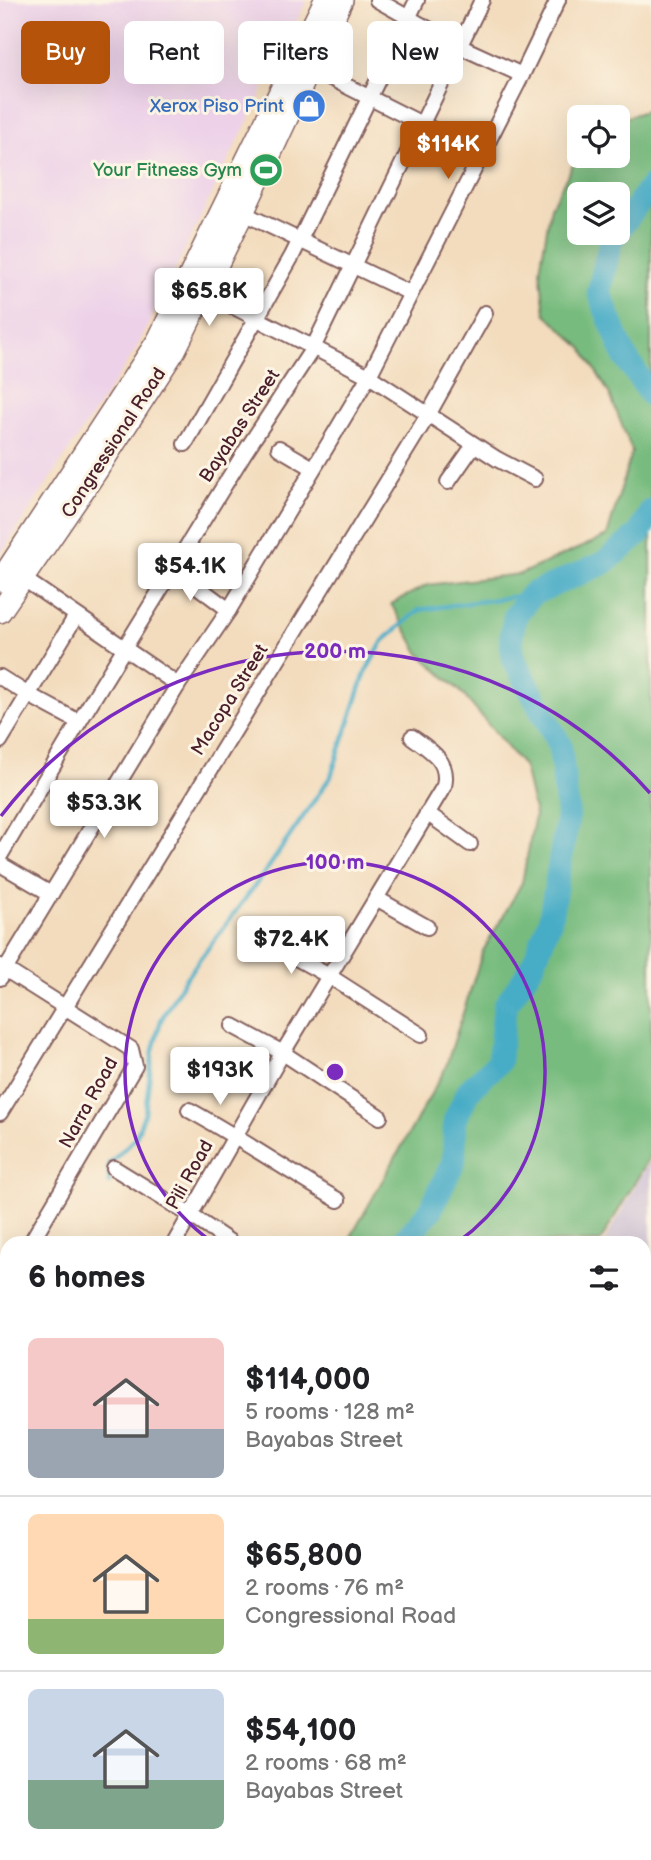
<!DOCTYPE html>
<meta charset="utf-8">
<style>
body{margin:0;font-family:"Balsamiq Sans",sans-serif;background:#f2f2f2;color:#202124;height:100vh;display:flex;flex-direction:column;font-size:26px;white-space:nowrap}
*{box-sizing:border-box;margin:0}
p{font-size:23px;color:#757577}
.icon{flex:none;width:38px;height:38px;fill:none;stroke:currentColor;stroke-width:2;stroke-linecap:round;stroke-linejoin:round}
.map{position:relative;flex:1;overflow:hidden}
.panel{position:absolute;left:0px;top:1236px;width:651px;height:625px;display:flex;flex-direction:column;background:#fff;border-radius:21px 21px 0 0;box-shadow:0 7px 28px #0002}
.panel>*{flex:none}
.guide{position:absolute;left:21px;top:21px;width:609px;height:63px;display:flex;gap:14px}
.controls{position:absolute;left:567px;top:105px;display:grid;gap:14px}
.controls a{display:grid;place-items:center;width:63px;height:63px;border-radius:10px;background:#fff;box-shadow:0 7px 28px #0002;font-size:35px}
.price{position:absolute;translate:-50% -60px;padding:0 16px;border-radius:7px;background:#fff;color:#222;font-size:23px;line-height:46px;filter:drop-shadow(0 2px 4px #0008)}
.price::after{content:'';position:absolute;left:50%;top:42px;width:21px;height:16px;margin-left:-10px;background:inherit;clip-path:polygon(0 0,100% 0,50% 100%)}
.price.active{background:#b45309;color:#fff}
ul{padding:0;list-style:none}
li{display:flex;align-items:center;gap:21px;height:175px;padding:0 28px}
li+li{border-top:2px solid #e0e0e0}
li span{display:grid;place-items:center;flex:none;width:196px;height:140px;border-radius:10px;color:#555}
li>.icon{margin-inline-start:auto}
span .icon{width:84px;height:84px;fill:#fffc;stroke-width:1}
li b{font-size:30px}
h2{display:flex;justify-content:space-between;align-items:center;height:84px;padding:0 28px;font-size:30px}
.pill{padding:0 24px;border-radius:10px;background:#fff;box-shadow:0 7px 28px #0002;font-size:24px;line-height:63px}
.pill.active{background:#b45309;color:#fff}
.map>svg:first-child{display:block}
.built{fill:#edd1e9}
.industrial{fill:#ccbfd4}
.forest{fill:#77bb7e;stroke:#606d54;stroke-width:2;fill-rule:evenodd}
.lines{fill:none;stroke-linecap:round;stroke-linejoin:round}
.stream{stroke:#47acc6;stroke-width:4.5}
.river{stroke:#47acc6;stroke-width:24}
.minor-casing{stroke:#85615e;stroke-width:18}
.secondary-casing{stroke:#85615e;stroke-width:24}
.minor{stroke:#fff;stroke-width:14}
.secondary{stroke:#fff;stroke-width:21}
.ring{fill:none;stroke:#7b2cbf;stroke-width:3.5}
.labels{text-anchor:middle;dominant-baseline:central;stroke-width:6;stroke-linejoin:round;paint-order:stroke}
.shop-label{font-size:19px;fill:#366cbe;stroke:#fcf5e5;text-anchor:end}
.leisure-label{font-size:19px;fill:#27864d;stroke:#fcf5e5;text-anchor:end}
.street-label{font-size:19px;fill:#4a1f2b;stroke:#fcf5e5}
.centre{fill:#7b2cbf;stroke:#fcf5e5;stroke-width:3.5}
.ring-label{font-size:21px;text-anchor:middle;font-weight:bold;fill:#7b2cbf;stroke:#fcf5e5;stroke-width:6;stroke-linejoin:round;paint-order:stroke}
</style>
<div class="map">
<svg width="651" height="1860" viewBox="0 0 651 1860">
<rect width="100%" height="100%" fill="#fcf5e5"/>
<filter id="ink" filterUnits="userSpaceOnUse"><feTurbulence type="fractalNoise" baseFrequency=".0143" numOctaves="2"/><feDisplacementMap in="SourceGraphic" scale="14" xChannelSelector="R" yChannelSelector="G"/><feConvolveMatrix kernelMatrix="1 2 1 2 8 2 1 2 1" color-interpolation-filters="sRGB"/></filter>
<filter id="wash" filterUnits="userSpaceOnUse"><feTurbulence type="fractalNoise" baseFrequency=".00686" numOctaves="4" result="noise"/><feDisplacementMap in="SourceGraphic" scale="28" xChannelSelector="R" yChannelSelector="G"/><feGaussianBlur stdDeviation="1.57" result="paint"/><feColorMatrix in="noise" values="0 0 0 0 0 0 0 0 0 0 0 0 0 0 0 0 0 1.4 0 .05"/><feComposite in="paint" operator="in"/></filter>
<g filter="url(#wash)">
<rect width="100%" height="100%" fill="#f3dcbd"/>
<polygon class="built" points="0,0 307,0 136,349 0,555"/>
<g class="industrial">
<polygon points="651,1159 651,1860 634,1860 628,1853 644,1853 644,1242 604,1242"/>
<polygon points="261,1853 418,1853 413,1860 271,1860"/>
</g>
<g class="forest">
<path d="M651,109V1155L600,1242H348L445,1069L483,951L522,883L535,815L524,767L461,692L420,654L391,604L427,585L520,574L607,536L632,451L610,395L583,349L545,313L540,269L551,206L579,154L618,156V120ZM579,194H618V233H579Z"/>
<polygon points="7,1779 7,1853 196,1853 194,1860 0,1860 0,1787"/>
</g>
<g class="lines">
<polyline class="stream" points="109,1183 109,1164 136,1137 145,1112 153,1050 161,1020 183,982 268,868 331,776 366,671 383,641 419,610 532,594"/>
<g class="river">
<polyline points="618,231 651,186"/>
<polyline points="616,233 611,239 599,292 624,355 651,395"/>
<polyline points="403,1242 430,1211 454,1161 455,1120 469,1090 499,1062 505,1006 533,965 550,920 568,815 560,745 514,660 511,639 515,616 532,594 604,563 639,534 651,511"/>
<polyline points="82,1853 82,1860"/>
</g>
</g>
</g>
<g filter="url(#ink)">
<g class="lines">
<g class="minor-casing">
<g id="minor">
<polyline points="377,0 459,46 522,75"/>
<polyline points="311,68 481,154"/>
<polyline points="243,213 410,293"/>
<polyline points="199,289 369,376 497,459 535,479"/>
<polyline points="185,444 292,256 417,0"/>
<polyline points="279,448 313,468"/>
<polyline points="448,482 474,445"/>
<polyline points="173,568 229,610"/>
<polyline points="18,575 178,685"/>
<polyline points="0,677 27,694 79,722"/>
<polyline points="0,741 76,616"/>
<polyline points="427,813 470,844"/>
<polyline points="0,856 79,722 243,455 313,348 482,0"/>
<polyline points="0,864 51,894"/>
<polyline points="376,898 427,927"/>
<polyline points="271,944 329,976 421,1035"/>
<polyline points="0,966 131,1049 135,1066 31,1242"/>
<polyline points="0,978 178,685 229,610 369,376 522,75 558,0"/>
<polyline points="233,1026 283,1053 380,1117"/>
<path d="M189,1110C240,1138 288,1171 338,1200"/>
<polyline points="0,1113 428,415 485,313"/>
<polyline points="114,1168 190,1215 230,1242"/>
<path d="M175,1242L279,1059L444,786C450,761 430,750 412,737"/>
<polyline points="0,1294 7,1283"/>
<polyline points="0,1426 7,1431"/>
<polyline points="0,1524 7,1512"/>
<polyline points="0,1533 7,1537"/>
<polyline points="0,1641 7,1645"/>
<polyline points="467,1853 475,1860"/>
<polyline points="502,1860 506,1853"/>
</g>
</g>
<g class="secondary-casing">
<g id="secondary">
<polyline points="0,581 158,340 325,0"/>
<polyline points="0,612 96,472 175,350 243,213 342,0"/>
</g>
</g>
<use href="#minor" class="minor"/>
<use href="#secondary" class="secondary"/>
</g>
</g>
<g class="ring">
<path d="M212 1242A210 210 0 1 1 458 1242"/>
<path d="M1 816A421 421 0 0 1 650 793"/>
</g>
<defs>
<g id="shop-disc" transform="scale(1.75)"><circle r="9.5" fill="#3f7fe0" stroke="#fcf5e5"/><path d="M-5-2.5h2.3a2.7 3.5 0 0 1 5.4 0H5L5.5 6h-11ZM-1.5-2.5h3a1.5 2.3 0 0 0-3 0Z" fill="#fff"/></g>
<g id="stadium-disc" transform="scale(1.75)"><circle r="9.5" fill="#2e9e5b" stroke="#fcf5e5"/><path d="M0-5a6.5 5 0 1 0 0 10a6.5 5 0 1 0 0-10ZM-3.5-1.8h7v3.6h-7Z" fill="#fff"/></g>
</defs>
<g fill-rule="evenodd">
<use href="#shop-disc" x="309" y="106"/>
<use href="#stadium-disc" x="266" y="170"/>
</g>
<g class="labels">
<g class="shop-label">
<text x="284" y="106">Xerox Piso Print</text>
</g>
<g class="leisure-label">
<text x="242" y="170">Your Fitness Gym</text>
</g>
<g class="street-label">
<text transform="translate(240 426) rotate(-57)">Bayabas Street</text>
<text transform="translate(114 443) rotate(-57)">Congressional Road</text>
<text transform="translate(230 700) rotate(-58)">Macopa Street</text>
<text transform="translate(89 1103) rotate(-61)">Narra Road</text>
<text transform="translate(190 1175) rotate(-61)">Pili Road</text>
</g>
</g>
<circle cx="335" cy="1072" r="10" class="centre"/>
<g class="ring-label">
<text x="335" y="658">200 m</text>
<text x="335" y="869">100 m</text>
</g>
</svg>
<div class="controls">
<a><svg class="icon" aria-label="locate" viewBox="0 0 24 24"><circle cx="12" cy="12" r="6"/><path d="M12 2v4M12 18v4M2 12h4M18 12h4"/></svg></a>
<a><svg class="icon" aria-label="layers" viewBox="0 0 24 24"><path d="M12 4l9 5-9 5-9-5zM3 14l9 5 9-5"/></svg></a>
</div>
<b class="price active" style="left:448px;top:181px">$114K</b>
<b class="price" style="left:209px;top:328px">$65.8K</b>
<b class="price" style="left:190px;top:603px">$54.1K</b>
<b class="price" style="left:104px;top:840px">$53.3K</b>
<b class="price" style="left:291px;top:976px">$72.4K</b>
<b class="price" style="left:220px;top:1107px">$193K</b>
<div class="guide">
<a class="pill active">Buy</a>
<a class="pill">Rent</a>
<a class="pill">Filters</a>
<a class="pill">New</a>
</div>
<section class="panel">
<h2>6 homes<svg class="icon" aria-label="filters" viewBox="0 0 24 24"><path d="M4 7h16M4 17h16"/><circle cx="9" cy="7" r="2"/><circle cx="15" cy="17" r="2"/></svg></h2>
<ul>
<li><span style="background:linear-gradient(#f6c9c9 65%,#9aa5b1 0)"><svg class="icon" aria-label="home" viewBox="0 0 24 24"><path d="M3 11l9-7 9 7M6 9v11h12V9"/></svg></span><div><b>$114,000</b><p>5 rooms · 128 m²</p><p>Bayabas Street</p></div></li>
<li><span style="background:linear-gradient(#ffd9b3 75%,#8fb573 0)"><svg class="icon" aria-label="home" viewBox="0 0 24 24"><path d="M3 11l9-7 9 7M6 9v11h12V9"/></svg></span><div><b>$65,800</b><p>2 rooms · 76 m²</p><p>Congressional Road</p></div></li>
<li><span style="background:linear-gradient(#c9d6e8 65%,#7fa58c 0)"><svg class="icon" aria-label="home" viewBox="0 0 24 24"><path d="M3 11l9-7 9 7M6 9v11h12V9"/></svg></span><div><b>$54,100</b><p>2 rooms · 68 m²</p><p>Bayabas Street</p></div></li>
</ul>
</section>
</div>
